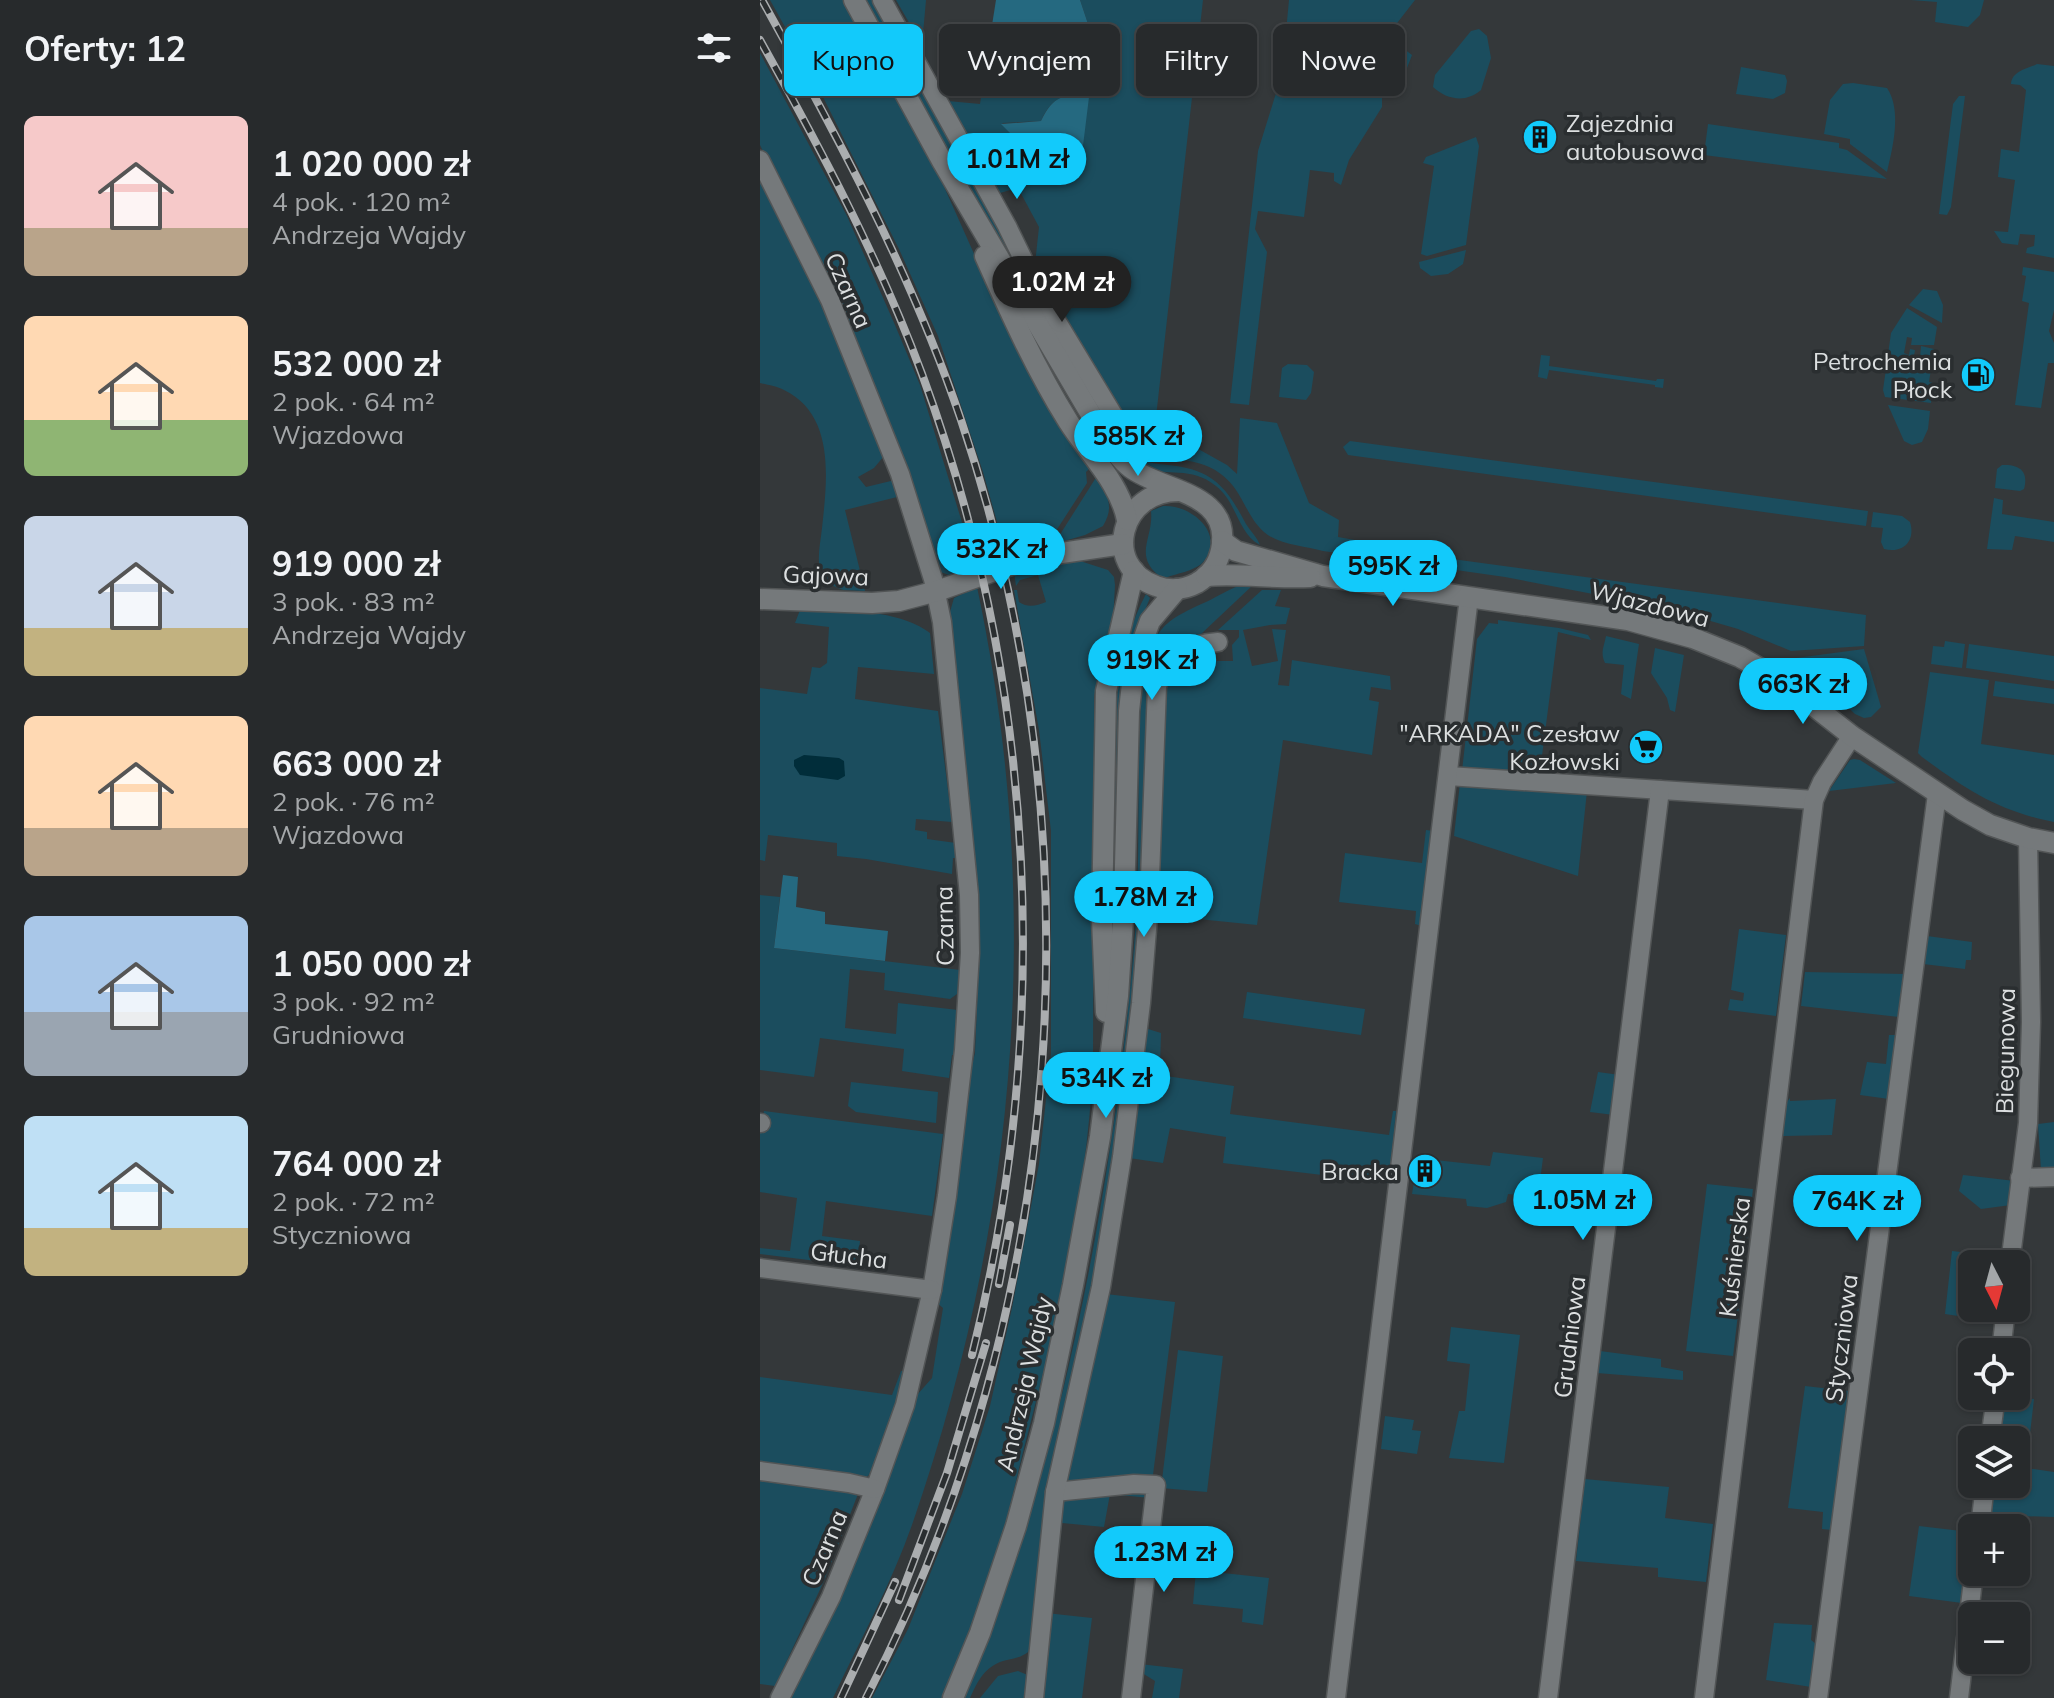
<!DOCTYPE html>
<html lang="pl">
<meta charset="utf-8">
<style>
body{margin:0;font-family:Mulish,sans-serif;background:#333638;color:#f1f3f6;height:100vh;display:flex;flex-direction:column;font-size:30px;white-space:nowrap}
*{box-sizing:border-box;margin:0}
p{font-size:26px;color:#a4a7a9}
.icon{flex:none;width:44px;height:44px;fill:none;stroke:currentColor;stroke-width:2;stroke-linecap:round;stroke-linejoin:round}
.map{position:relative;flex:1;overflow:hidden}
.side{display:flex;flex-direction:column;background:#272a2c;width:760px}
.side>*{flex:none}
.banner{position:absolute;left:24px;top:24px;width:760px;height:72px;display:flex;gap:16px}
.needle{width:52px;rotate:174deg}
.tools{position:absolute;left:1198px;top:1250px;display:grid;gap:16px}
.tools a{display:grid;place-items:center;width:72px;height:72px;border-radius:12px;background:#272a2c;box-shadow:0 2px 6px #0004,0 0 0 2px #434648;font-size:40px}
.price{position:absolute;translate:-50% -68px;padding:0 18px;border-radius:28px;background:#12cafb;color:#111;font-size:26px;line-height:52px;filter:drop-shadow(0 2px 4px #0008)}
.price::after{content:'';position:absolute;left:50%;top:48px;width:24px;height:18px;margin-left:-12px;background:inherit;clip-path:polygon(0 0,100% 0,50% 100%)}
.price.selected{background:#222;color:#fff}
ul{padding:0;list-style:none}
li{display:flex;align-items:center;gap:24px;height:200px;padding:0 24px}
li span{display:grid;place-items:center;flex:none;width:224px;height:160px;border-radius:12px;color:#555}
li>.icon{margin-inline-start:auto}
span .icon{width:96px;height:96px;fill:#fffc;stroke-width:1}
li b{font-size:34px}
h2{display:flex;justify-content:space-between;align-items:center;height:96px;padding:0 24px;font-size:34px}
.tag{padding:0 28px;border-radius:12px;background:#272a2c;box-shadow:0 2px 6px #0004,0 0 0 2px #434648;font-size:28px;line-height:72px}
.tag.selected{background:#12cafb;color:#111}
main{display:flex;flex:1;min-height:0}
.map>svg:first-child{display:block}
.green{fill:#1b4d5e;fill-rule:evenodd}
.forest{fill:#256980}
.water{fill:#012d3a}
.lines{fill:none;stroke-linecap:round;stroke-linejoin:round}
.street-casing{stroke:#525556;stroke-width:21}
.secondary-casing{stroke:#525556;stroke-width:23}
.street{stroke:#75797b;stroke-width:18}
.secondary{stroke:#75797b;stroke-width:20}
.rail-casing{stroke:#aaadaf;stroke-width:8}
.rail{stroke:#2a2e30;stroke-width:5;stroke-dasharray:15;stroke-linecap:butt}
.labels{text-anchor:middle;dominant-baseline:central;stroke-width:7;stroke-linejoin:round;paint-order:stroke}
.poi-label{font-size:24px;fill:#dcdfe0;stroke:#2a2e30;text-anchor:end}
.street-label{font-size:24px;fill:#dcdfe0;stroke:#2a2e30}
</style>
<main>
<section class="side">
<h2>Oferty: 12<svg class="icon" aria-label="filters" viewBox="0 0 24 24"><path d="M4 7h16M4 17h16"/><circle cx="9" cy="7" r="2"/><circle cx="15" cy="17" r="2"/></svg></h2>
<ul>
<li><span style="background:linear-gradient(#f6c9c9 70%,#b9a48a 0)"><svg class="icon" aria-label="home" viewBox="0 0 24 24"><path d="M3 11l9-7 9 7M6 9v11h12V9"/></svg></span><div><b>1 020 000 zł</b><p>4 pok. · 120 m²</p><p>Andrzeja Wajdy</p></div></li>
<li><span style="background:linear-gradient(#ffd9b3 65%,#8fb573 0)"><svg class="icon" aria-label="home" viewBox="0 0 24 24"><path d="M3 11l9-7 9 7M6 9v11h12V9"/></svg></span><div><b>532 000 zł</b><p>2 pok. · 64 m²</p><p>Wjazdowa</p></div></li>
<li><span style="background:linear-gradient(#c9d6e8 70%,#c2b280 0)"><svg class="icon" aria-label="home" viewBox="0 0 24 24"><path d="M3 11l9-7 9 7M6 9v11h12V9"/></svg></span><div><b>919 000 zł</b><p>3 pok. · 83 m²</p><p>Andrzeja Wajdy</p></div></li>
<li><span style="background:linear-gradient(#ffd9b3 70%,#b9a48a 0)"><svg class="icon" aria-label="home" viewBox="0 0 24 24"><path d="M3 11l9-7 9 7M6 9v11h12V9"/></svg></span><div><b>663 000 zł</b><p>2 pok. · 76 m²</p><p>Wjazdowa</p></div></li>
<li><span style="background:linear-gradient(#a9c7e8 60%,#9aa5b1 0)"><svg class="icon" aria-label="home" viewBox="0 0 24 24"><path d="M3 11l9-7 9 7M6 9v11h12V9"/></svg></span><div><b>1 050 000 zł</b><p>3 pok. · 92 m²</p><p>Grudniowa</p></div></li>
<li><span style="background:linear-gradient(#bfe0f5 70%,#c2b280 0)"><svg class="icon" aria-label="home" viewBox="0 0 24 24"><path d="M3 11l9-7 9 7M6 9v11h12V9"/></svg></span><div><b>764 000 zł</b><p>2 pok. · 72 m²</p><p>Styczniowa</p></div></li>
</ul>
</section>
<div class="map">
<svg width="1294" height="1698" viewBox="0 0 1294 1698">
<rect width="100%" height="100%" fill="#34383a"/>
<g class="green">
<polygon points="10,0 83,0 173,162 253,341 285,402 330,468 326,472 327,483 294,534 283,539 278,546 246,554 223,472 178,336 139,249 53,77"/>
<polygon points="103,0 115,0 354,428 360,443 357,445 244,254"/>
<polygon points="136,0 166,0 162,45"/>
<path d="M320,0H443L395,426L367,420L355,410L275,264L279,227L258,188L236,194L188,101L220,104L226,63L283,61L330,55L328,24ZM330,90L291,174L242,123L281,121C292,96 305,95 330,90Z"/>
<path d="M529,0H655L627,36L652,55L647,68C628,77 601,55 584,46L574,57L616,81L622,95V107L589,160L581,185L574,181V173L550,170L544,217L498,211L495,229L507,252L489,405L470,403L498,151L522,74Z"/>
<polygon points="1151,0 1224,0 1220,15 1208,27 1175,22 1177,2"/>
<path d="M719,29L727,36L731,58L721,90C706,103 687,100 673,87L675,75L711,31Z"/>
<polygon points="0,53 87,216 135,325 160,385 215,565 189,575 178,571 66,281 0,145"/>
<path d="M1277,64L1294,66V258L1266,253L1267,248L1274,246L1275,235L1260,234L1258,245L1242,243L1234,231L1248,232L1255,180L1238,177L1241,149L1259,152L1266,90L1260,85L1251,84C1252,71 1267,69 1277,64Z"/>
<polygon points="981,67 1025,75 1027,81 1025,93 1013,99 976,94"/>
<path d="M1093,83L1127,88C1142,110 1133,147 1127,172L1090,144V139L1064,134L1070,100L1083,84Z"/>
<polygon points="1199,96 1205,96 1191,207 1187,215 1179,214 1193,104"/>
<polygon points="948,124 1079,143 1079,148 1087,150 1127,179 944,155"/>
<polygon points="716,137 719,146 706,245 667,256 661,254 674,166 663,163 666,157"/>
<path d="M0,177L61,299L124,456L114,468L98,477L106,487L135,480L137,497L85,510L105,591L83,590L64,582C55,564 60,547 62,528C67,481 76,415 24,390C17,386 8,385 0,383Z"/>
<polygon points="706,250 703,264 688,274 671,276 660,268 659,262"/>
<polygon points="1263,267 1294,272 1294,310 1289,331 1294,343 1294,363 1288,363 1281,408 1255,405 1269,303 1262,301 1266,276 1262,275"/>
<polygon points="1163,289 1177,291 1183,305 1182,323 1149,305"/>
<polygon points="1147,308 1177,327 1174,345 1151,345 1152,338 1147,337 1144,353 1149,355 1150,349 1155,350 1154,356 1160,357 1161,346 1174,349 1169,382 1173,383 1171,403 1125,397 1123,390 1131,333"/>
<polygon points="781,355 790,356 789,366 896,381 897,379 904,379 903,388 895,387 895,385 789,370 787,379 778,377"/>
<polygon points="528,364 547,365 554,372 551,393 546,400 519,397 522,368"/>
<polygon points="1128,405 1170,411 1168,429 1162,442 1152,445 1144,441"/>
<path d="M480,418L517,423L549,503L579,520L578,537L612,543L611,548L1106,615L1104,646L1031,651L978,629L906,608L745,577L563,551C545,546 519,545 504,532C483,513 484,488 455,470C428,453 390,466 371,438L406,431L467,465L477,474Z"/>
<polygon points="590,441 1108,511 1106,526 588,455 583,447"/>
<path d="M369,451C384,466 402,463 422,467C458,474 470,494 486,524C491,532 497,537 500,545C478,534 477,502 456,486C430,465 408,478 385,467C377,464 371,457 364,453Z"/>
<path d="M1242,465C1259,464 1269,471 1264,489L1260,491L1235,488L1237,469Z"/>
<path d="M337,476C347,495 355,506 343,526L325,535L294,544Z"/>
<polygon points="1234,498 1243,500 1242,514 1294,522 1294,542 1255,536 1252,550 1227,549"/>
<path d="M403,506C430,504 466,533 444,561C435,572 415,573 403,579C371,556 394,539 391,511Z"/>
<path d="M1113,512L1142,516L1150,522C1156,541 1143,554 1124,549L1121,542L1123,528L1111,527Z"/>
<path d="M306,561H320L348,570L354,577L355,585L353,621L334,696L333,1063C328,1183 301,1305 271,1421C261,1458 253,1496 243,1533C227,1589 204,1644 182,1698H112L148,1629L202,1494L230,1406L252,1308L279,1164L291,1053V831L279,730L254,590H257L259,602C268,608 276,606 286,602L278,575L260,580L256,586L254,572Z"/>
<path d="M487,583L493,585L440,635L413,651L388,733L376,997L352,1175L334,1286L291,1469L279,1551L271,1649C262,1659 252,1658 240,1662C223,1669 217,1683 210,1698H203C215,1670 229,1643 238,1614C312,1399 354,1173 374,947C382,856 375,765 383,675C396,628 401,622 446,602C460,595 471,588 487,583Z"/>
<path d="M217,587C284,902 258,1219 153,1522C132,1583 100,1640 73,1698H28L157,1395L172,1378L183,1308L176,1302L207,1087L215,1053L220,937L190,612L194,598Z"/>
<polygon points="502,590 521,590 515,606 530,608 526,624 510,625 483,630 492,666 518,661 512,629 526,630 518,685 529,686 532,660 630,676 631,690 611,687 609,700 619,702 612,755 523,740 497,925 399,915 405,688 411,676 428,661 473,661 472,645 479,637 479,630 458,630"/>
<path d="M386,594L390,598L367,653L360,689L350,994C351,933 352,872 353,810C355,737 350,661 386,594Z"/>
<path d="M40,610C78,609 139,609 170,633L174,674L98,667L95,699L178,711L192,822L156,819L155,830L167,832V839L196,843L197,858H193L192,874L106,859L77,856V843L8,835L5,861L0,860V688L47,694L52,667L60,668L67,663L69,627L35,623Z"/>
<polygon points="738,620 799,628 828,635 831,640 798,632 779,779 702,771 717,639 729,623 738,624"/>
<path d="M846,636L879,644L871,699L861,694L864,665L845,663C840,652 844,647 846,636Z"/>
<polygon points="1185,641 1205,644 1202,668 1171,664 1173,646 1184,647"/>
<polygon points="1209,644 1294,656 1294,681 1206,668"/>
<polygon points="895,648 924,655 915,712 910,710 907,698 891,673"/>
<polygon points="1104,649 1121,707 1111,717 1104,718 1095,714 1036,658"/>
<path d="M1170,672L1229,680L1221,744L1294,755V822C1238,811 1207,790 1162,757L1158,753Z"/>
<polygon points="1235,681 1294,689 1294,704 1233,696"/>
<polygon points="1094,759 1100,760 1136,783 1069,791 1090,760"/>
<polygon points="700,783 827,791 818,876 694,836"/>
<polygon points="666,830 673,831 662,926 655,924 656,911 579,902 585,853 662,863"/>
<polygon points="0,895 20,897 14,948 200,970 197,994 190,999 124,990 125,973 90,969 85,1028 136,1034 138,1003 198,1010 195,1055 192,1055 189,1078 142,1071 144,1049 60,1038 54,1077 0,1070"/>
<polygon points="979,929 1026,935 1016,1016 968,1010 970,999 983,1001 984,993 971,990"/>
<polygon points="1167,936 1212,942 1211,960 1206,960 1205,969 1163,964"/>
<polygon points="1045,972 1145,974 1139,1017 1041,1006"/>
<polygon points="487,992 605,1009 601,1035 483,1018"/>
<polygon points="388,1029 401,1033 400,1068 406,1076 474,1086 470,1114 629,1135 633,1111 636,1111 629,1183 463,1163 466,1137 410,1128 403,1163 369,1158"/>
<polygon points="1129,1035 1137,1035 1129,1099 1100,1095 1107,1062 1126,1064"/>
<polygon points="838,1072 860,1075 854,1115 830,1112"/>
<polygon points="91,1082 178,1092 176,1123 96,1112 88,1106"/>
<polygon points="1030,1098 1030,1101 1076,1099 1072,1135 1023,1136 1024,1106"/>
<polygon points="4,1111 183,1134 172,1216 66,1201 62,1236 100,1241 97,1266 0,1254 0,1248 30,1251 37,1198 0,1192 0,1130"/>
<polygon points="1294,1122 1294,1171 1281,1170 1278,1124"/>
<polygon points="733,1152 783,1158 778,1197 748,1194 746,1202 727,1208 707,1206 706,1199 652,1194 655,1175 670,1177 672,1164 657,1161 657,1158 730,1166"/>
<polygon points="1203,1175 1255,1181 1251,1205 1221,1209 1199,1191"/>
<polygon points="947,1184 993,1189 973,1356 926,1351"/>
<polygon points="1192,1251 1245,1257 1241,1264 1212,1264 1212,1308 1239,1308 1238,1322 1185,1314"/>
<polygon points="346,1294 415,1302 393,1475 301,1487"/>
<polygon points="691,1327 760,1335 744,1463 689,1458 699,1411 705,1411 710,1364 687,1361"/>
<polygon points="418,1350 463,1356 447,1492 401,1488"/>
<polygon points="840,1351 901,1359 901,1367 923,1371 923,1380 837,1373"/>
<path d="M141,1371H144C137,1396 123,1462 106,1478L0,1466V1377L132,1395Z"/>
<polygon points="1045,1386 1089,1391 1072,1530 1062,1529 1063,1512 1028,1508"/>
<polygon points="1239,1396 1274,1399 1266,1468 1294,1472 1294,1517 1260,1516 1256,1552 1256,1528 1227,1528 1232,1484 1256,1484 1256,1440 1238,1440"/>
<polygon points="625,1416 654,1420 652,1430 661,1431 657,1454 621,1449"/>
<polygon points="825,1479 909,1487 905,1518 953,1524 946,1582 898,1577 898,1568 816,1561"/>
<polygon points="0,1481 98,1494 64,1581 15,1686 0,1684"/>
<polygon points="384,1491 390,1498 350,1494 344,1527 302,1523 299,1549 294,1548 300,1509 304,1501 322,1495"/>
<polygon points="1159,1526 1210,1532 1202,1603 1149,1596"/>
<polygon points="436,1570 509,1578 503,1625 482,1622 483,1609 433,1604"/>
<polygon points="286,1613 332,1618 322,1698 276,1698"/>
<polygon points="1014,1623 1052,1625 1051,1640 1056,1644 1051,1687 1006,1680"/>
<polygon points="380,1664 423,1669 419,1698 392,1698 395,1681 379,1671"/>
<polygon points="258,1671 270,1676 269,1698 220,1698 238,1676"/>
</g>
<g class="forest">
<polygon points="236,0 320,0 328,24 330,55 283,61 226,63"/>
<path d="M330,89L320,170L307,180L291,174L241,124L281,121C293,95 304,96 330,89Z"/>
<polygon points="23,875 38,877 36,907 65,912 65,924 128,931 125,961 14,948"/>
</g>
<polygon class="water" points="44,755 79,758 84,761 85,776 78,780 40,775 34,766 34,760"/>
<g class="lines">
<g class="street-casing">
<g id="street">
<polyline points="122,0 247,226 279,292 358,423"/>
<polyline points="0,160 70,300 140,474 173,579 182,622 209,895 210,953 204,1050 187,1196 172,1290 145,1405 115,1489 71,1597 20,1698"/>
<polyline points="688,776 1054,800"/>
<polyline points="0,1123 1,1123"/>
<polyline points="1260,1178 1294,1177"/>
<polyline points="1250,1264 1268,1123 1271,1022 1268,838"/>
<polyline points="0,1268 172,1290"/>
<polyline points="1241,1352 1246,1308"/>
<polyline points="1230,1440 1236,1396"/>
<polyline points="0,1471 89,1483 115,1489"/>
<polyline points="295,1492 374,1484 396,1485 371,1698"/>
<polyline points="1220,1528 1225,1484"/>
<path d="M274,1698L295,1492L341,1287L362,1157L381,1003L389,905L397,686C407,657 428,644 458,642"/>
<polyline points="576,1698 709,597"/>
<polyline points="788,1698 900,790"/>
<polyline points="944,1698 1054,800 1062,782 1092,736"/>
<polyline points="1058,1698 1177,794"/>
<polyline points="1199,1698 1214,1572"/>
</g>
</g>
<g class="secondary-casing">
<g id="secondary">
<path d="M94,0L182,161L340,430C349,443 358,458 371,468C403,492 473,492 461,550C458,564 449,576 437,583C424,590 409,591 396,586C341,567 359,489 421,491"/>
<path d="M225,256C250,312 275,368 308,421C328,453 360,483 367,520"/>
<polyline points="462,541 476,551 563,576 868,620 933,638 980,657 1022,681 1092,736 1203,810 1230,825 1268,838 1294,843"/>
<path d="M446,576C481,573 515,579 550,577"/>
<polyline points="0,599 112,603 139,601 177,591 274,557 363,544"/>
<polyline points="346,1012 342,919 346,691 374,571"/>
<polyline points="193,1698 220,1633 256,1526 284,1423 313,1285 340,1137 358,996 364,904 369,711 374,665 390,621 417,589"/>
</g>
</g>
<use href="#street" class="street"/>
<use href="#secondary" class="secondary"/>
<g class="rail-casing">
<g id="rail">
<path d="M2,0C77,136 151,272 201,420C341,835 308,1308 106,1698"/>
<path d="M0,40C60,148 119,258 162,374C278,688 293,1030 212,1355"/>
<polyline points="239,1284 250,1225"/>
<polyline points="139,1600 187,1473 226,1343"/>
<polyline points="81,1698 135,1582"/>
</g>
</g>
<use href="#rail" class="rail"/>
</g>
<defs>
<g id="building-disc" transform="scale(1.8)"><circle r="9.5" fill="#12cafb" stroke="#2a2e30"/><path d="M-4-6H4V6H1V3H-1V6H-4ZM-2.5-4.3h1.7v1.8h-1.7ZM.8-4.3h1.7v1.8H.8ZM-2.5-1h1.7V.8h-1.7ZM.8-1h1.7V.8H.8Z" fill="#111"/></g>
<g id="fuel-disc" transform="scale(1.8)"><circle r="9.5" fill="#12cafb" stroke="#2a2e30"/><path d="M-5.5-6h7V0h2V4h1.3V-2.5L3-4.5l.8-.8L6-3V5H2.5V1h-1V6h-7ZM-4.2-4.7v3.2H.2V-4.7Z" fill="#111"/></g>
<g id="supermarket-disc" transform="scale(1.8)"><circle r="9.5" fill="#12cafb" stroke="#2a2e30"/><path d="M-6-5.5h2.5l.6 2H6L4.5 2H-2.5L-4.4-4H-6ZM-1.5 3.2a1.3 1.3 0 1 0 .1 0ZM3 3.2a1.3 1.3 0 1 0 .1 0Z" fill="#111"/></g>
</defs>
<g fill-rule="evenodd">
<use href="#building-disc" x="780" y="137"/>
<use href="#fuel-disc" x="1218" y="375"/>
<use href="#supermarket-disc" x="886" y="747"/>
<use href="#building-disc" x="665" y="1171"/>
</g>
<g class="labels">
<g class="poi-label">
<text x="806" y="123" text-anchor="start">Zajezdnia<tspan x="806" dy="28">autobusowa</tspan></text>
<text x="1192" y="361">Petrochemia<tspan x="1192" dy="28">Płock</tspan></text>
<text x="860" y="733">"ARKADA" Czesław<tspan x="860" dy="28">Kozłowski</tspan></text>
<text x="639" y="1171">Bracka</text>
</g>
<g class="street-label">
<text transform="translate(89 290) rotate(66)">Czarna</text>
<text transform="translate(66 575) rotate(2)">Gajowa</text>
<text transform="translate(890 604) rotate(14)">Wjazdowa</text>
<text transform="translate(184 926) rotate(-91)">Czarna</text>
<text transform="translate(1245 1051) rotate(-89)">Biegunowa</text>
<text transform="translate(89 1255) rotate(7)">Głucha</text>
<text transform="translate(974 1257) rotate(-83)">Kuśnierska</text>
<text transform="translate(809 1337) rotate(-83)">Grudniowa</text>
<text transform="translate(1081 1338) rotate(-83)">Styczniowa</text>
<text transform="translate(264 1384) rotate(-77)">Andrzeja Wajdy</text>
<text transform="translate(64 1548) rotate(-67)">Czarna</text>
</g>
</g>
</svg>
<div class="tools">
<a><svg class="needle" viewBox="-14 -14 28 28"><path d="M0-13l5 13h-10z" fill="#e53935"/><path d="M0 13l5-13h-10z" fill="#a4a7a9"/></svg></a>
<a><svg class="icon" aria-label="locate" viewBox="0 0 24 24"><circle cx="12" cy="12" r="6"/><path d="M12 2v4M12 18v4M2 12h4M18 12h4"/></svg></a>
<a><svg class="icon" aria-label="layers" viewBox="0 0 24 24"><path d="M12 4l9 5-9 5-9-5zM3 14l9 5 9-5"/></svg></a>
<a>+</a>
<a>−</a>
</div>
<b class="price" style="left:257px;top:201px">1.01M zł</b>
<b class="price selected" style="left:302px;top:324px">1.02M zł</b>
<b class="price" style="left:378px;top:478px">585K zł</b>
<b class="price" style="left:241px;top:591px">532K zł</b>
<b class="price" style="left:633px;top:608px">595K zł</b>
<b class="price" style="left:392px;top:702px">919K zł</b>
<b class="price" style="left:1043px;top:726px">663K zł</b>
<b class="price" style="left:384px;top:939px">1.78M zł</b>
<b class="price" style="left:346px;top:1120px">534K zł</b>
<b class="price" style="left:823px;top:1242px">1.05M zł</b>
<b class="price" style="left:1097px;top:1243px">764K zł</b>
<b class="price" style="left:404px;top:1594px">1.23M zł</b>
<div class="banner">
<a class="tag selected">Kupno</a>
<a class="tag">Wynajem</a>
<a class="tag">Filtry</a>
<a class="tag">Nowe</a>
</div>
</div>
</main>
